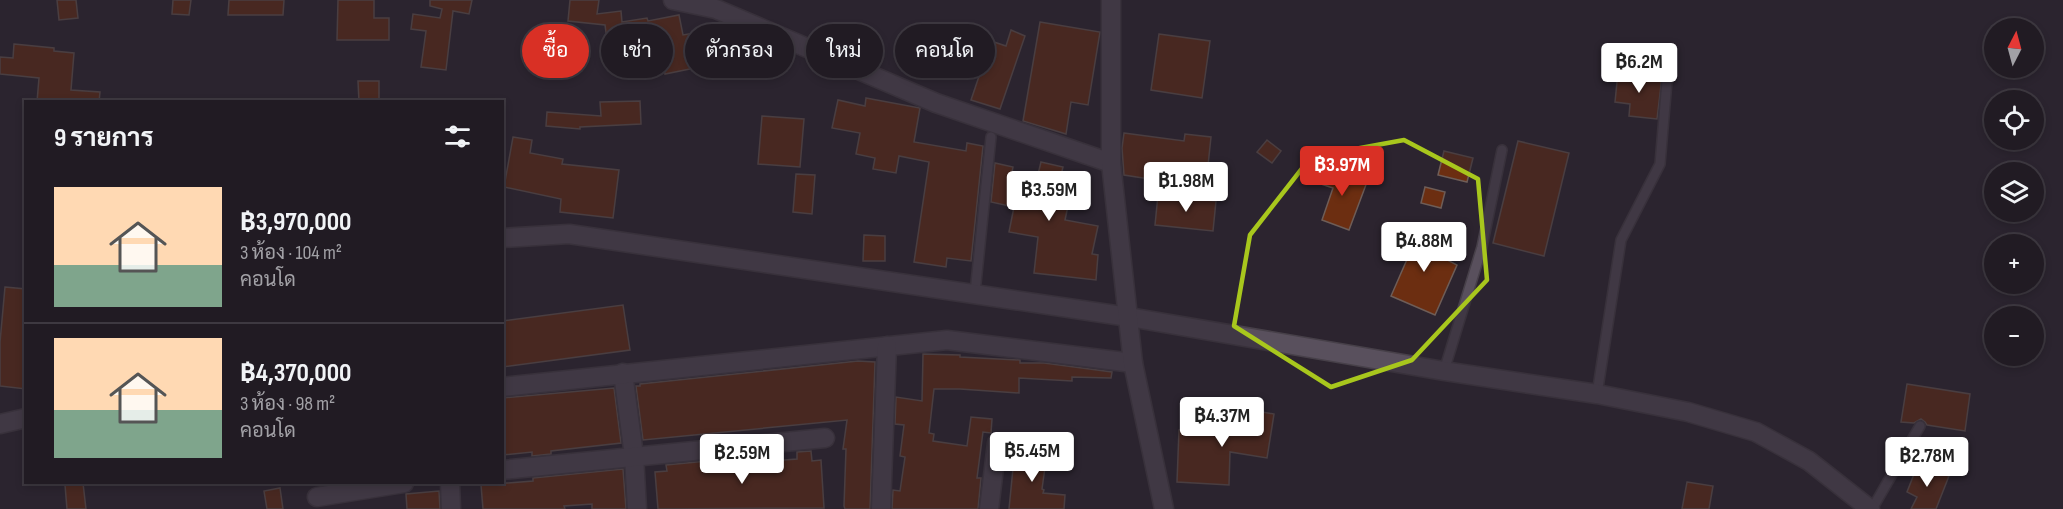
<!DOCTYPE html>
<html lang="th">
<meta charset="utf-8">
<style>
body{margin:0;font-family:"Sofia Sans Condensed",Sarabun,sans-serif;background:#2d2830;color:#f1f3f6;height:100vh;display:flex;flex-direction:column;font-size:22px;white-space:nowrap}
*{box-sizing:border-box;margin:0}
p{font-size:20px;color:#a2a1a6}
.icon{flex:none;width:33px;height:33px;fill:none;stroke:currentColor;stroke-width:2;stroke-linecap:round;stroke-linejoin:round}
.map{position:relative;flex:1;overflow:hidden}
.details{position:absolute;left:24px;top:100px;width:480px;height:384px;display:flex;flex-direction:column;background:#211b23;border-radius:0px;box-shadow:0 3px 9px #0003,0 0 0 2px #3e3941}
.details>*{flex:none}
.guide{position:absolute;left:522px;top:24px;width:570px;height:54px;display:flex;gap:12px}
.needle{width:39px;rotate:6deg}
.controls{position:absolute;left:1984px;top:18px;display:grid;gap:12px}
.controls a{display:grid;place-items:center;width:60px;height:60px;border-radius:50%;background:#211b23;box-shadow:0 3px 9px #0003,0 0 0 2px #3e3941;font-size:30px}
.price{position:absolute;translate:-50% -51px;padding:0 14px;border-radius:6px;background:#fff;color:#222;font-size:20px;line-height:39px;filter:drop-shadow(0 2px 3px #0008)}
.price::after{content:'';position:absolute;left:50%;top:36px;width:18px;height:14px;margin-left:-9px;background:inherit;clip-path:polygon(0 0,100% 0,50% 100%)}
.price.current{background:#d93025;color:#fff}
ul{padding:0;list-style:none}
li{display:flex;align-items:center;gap:18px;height:150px;padding:0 30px}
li+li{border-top:2px solid #3e3941}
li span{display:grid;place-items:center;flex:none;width:168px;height:120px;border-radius:0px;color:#555}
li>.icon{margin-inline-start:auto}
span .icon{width:72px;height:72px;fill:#fffc;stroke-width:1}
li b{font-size:26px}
h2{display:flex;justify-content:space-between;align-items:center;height:72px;padding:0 30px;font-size:26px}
.pill{padding:0 21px;border-radius:27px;background:#211b23;box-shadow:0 3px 9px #0003,0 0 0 2px #3e3941;font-size:21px;line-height:54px}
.pill.current{background:#d93025;color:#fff}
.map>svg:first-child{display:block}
.building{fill:#6c2e11;stroke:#6e5d57;stroke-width:1.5}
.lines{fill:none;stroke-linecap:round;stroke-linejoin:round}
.service-casing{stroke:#474049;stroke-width:12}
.minor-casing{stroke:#474049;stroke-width:21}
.tertiary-casing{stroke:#474049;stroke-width:21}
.service{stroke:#59505d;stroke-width:9}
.minor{stroke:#59505d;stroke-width:18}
.tertiary{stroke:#59505d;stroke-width:18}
.marked{fill:none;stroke:#a8c71d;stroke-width:4.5;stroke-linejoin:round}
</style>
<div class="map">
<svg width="2063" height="509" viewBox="0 0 2063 509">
<rect width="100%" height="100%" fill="#2c242f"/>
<g class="building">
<polygon points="57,0 76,0 78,18 59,20"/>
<polygon points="173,0 191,0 189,15 172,14"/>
<polygon points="229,0 284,0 283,15 228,15"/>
<polygon points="338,0 374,0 374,18 389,18 389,40 337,40"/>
<polygon points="430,0 472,0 469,14 453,11 446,70 421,67 426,31 411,29 413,14 440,18 442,9 430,6"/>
<polygon points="570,0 599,0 597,14 621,11 622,22 647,18 648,21 679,15 683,35 694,33 700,67 665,74 662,58 632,63 631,60 610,63 605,25 568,21"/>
<polygon points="1040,22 1100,32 1088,105 1071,102 1066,134 1023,121"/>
<polygon points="1011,30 1025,36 1000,109 971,100 991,41 1006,46"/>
<polygon points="1159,34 1210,41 1202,98 1151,90"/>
<polygon points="14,44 54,48 54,51 74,53 71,90 100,92 99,102 37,102 39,78 0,74 0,57 13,58"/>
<polygon points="1618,72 1662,77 1657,119 1629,116 1630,104 1615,102"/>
<polygon points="358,81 379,81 379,102 359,102"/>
<polygon points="866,98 920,108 914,142 966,151 967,143 983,146 971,261 947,258 946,267 914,262 929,162 899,156 896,173 873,169 875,158 856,154 860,133 832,128 838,100 865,106"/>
<polygon points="640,101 641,124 580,127 580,129 546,126 547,112 601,116 600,102"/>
<polygon points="762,116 804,119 800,167 758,164"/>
<polygon points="1124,133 1184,141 1185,134 1211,137 1207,175 1163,170 1162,181 1124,175 1122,148"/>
<polygon points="513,137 532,140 530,153 563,159 562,164 619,170 613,218 560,212 561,199 504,187"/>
<polygon points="1267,140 1281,151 1272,163 1257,152"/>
<polygon points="1518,141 1569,153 1544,256 1493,243"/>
<polygon points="1444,151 1473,158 1467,182 1438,175"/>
<polygon points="1041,162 1063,167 1061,175 1074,178 1065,220 1098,226 1092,254 1098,255 1096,280 1034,273 1038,237 1009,232 1014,207 991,202 995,163 1013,167 1009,187 1034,191"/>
<polygon points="1324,166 1367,182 1349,230 1322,220 1333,188 1318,183"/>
<polygon points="796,174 815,175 812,214 793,212"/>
<polygon points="1425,187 1445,192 1441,208 1421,203"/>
<polygon points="1158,195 1216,201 1213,231 1155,225"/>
<polygon points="1400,229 1453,250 1449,261 1457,265 1435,315 1391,296 1412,248 1395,241"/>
<polygon points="864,235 885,236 885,261 863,261"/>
<polygon points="5,287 26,289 26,389 0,386 0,342"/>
<polygon points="623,305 630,350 502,367 502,321"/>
<polygon points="923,354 960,355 960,357 1020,360 1020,363 1044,363 1112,372 1111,378 1072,377 1072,381 1019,378 1019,393 960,389 934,389 929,433 934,434 933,441 967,446 971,417 992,419 991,433 983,432 977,478 981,478 978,509 892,509 893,490 900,491 905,457 900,456 904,425 895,424 896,397 922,401"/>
<polygon points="858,361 875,362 870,509 845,509 844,506 846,449 843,449 847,420 643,440 636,386 640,386 640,384"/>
<polygon points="1907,384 1970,394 1965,431 1927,425 1925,422 1921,419 1914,423 1901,422"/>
<polygon points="614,388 621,443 551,451 551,454 532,456 532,452 502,455 502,398"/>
<polygon points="1239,408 1274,414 1267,458 1230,452 1229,485 1177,482 1179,430 1235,433"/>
<polygon points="1015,448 1047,453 1042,489 1044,490 1043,493 1065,495 1064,509 1009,509"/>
<polygon points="811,451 812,461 821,460 824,508 658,509 655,472 667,471 666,465 728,459 728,465 757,463 757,456 770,455 771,461 797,459 797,452"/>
<polygon points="1918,464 1949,476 1936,509 1911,509 1917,497 1907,492"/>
<polygon points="623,469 626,509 592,509 592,504 564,506 565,509 483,509 481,485 533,481 533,478"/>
<polygon points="1687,482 1713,486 1709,509 1682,509"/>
<polygon points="83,483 86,509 67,509 65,485"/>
<polygon points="280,488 283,509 267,509 264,491"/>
<polygon points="439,491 440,509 407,509 406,494"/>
</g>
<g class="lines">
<g class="service-casing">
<g id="service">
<polyline points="975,293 991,137"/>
<polyline points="1444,371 1482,247 1502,150"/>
<polyline points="1597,394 1621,240 1660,164 1667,81"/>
<polyline points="1872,509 1920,426"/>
</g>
</g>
<g class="minor-casing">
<g id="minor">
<polyline points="673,0 716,9 936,103 1111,163"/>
<polyline points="502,238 569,234 1129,317 1444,371 1597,394 1688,412 1756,432 1809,461 1870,509"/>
<polyline points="623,373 634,456 637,509"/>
<polyline points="502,387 947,340 1133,363"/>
<polyline points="0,424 26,418"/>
<polyline points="502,470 825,438"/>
<polyline points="450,483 451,509"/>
<polyline points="317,497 404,483"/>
<polyline points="881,509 887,346"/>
<polyline points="989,509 997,443"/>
</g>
</g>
<g class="tertiary-casing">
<polyline id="tertiary" points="1111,0 1111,163 1133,363 1164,509"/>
</g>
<use href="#service" class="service"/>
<use href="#minor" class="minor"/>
<use href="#tertiary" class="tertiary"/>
</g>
<path d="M0 0H2063V509H0ZM1404,140L1478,179L1487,280L1412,360L1331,387L1234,326L1250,235L1311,157Z" fill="#2c242f" fill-opacity=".55" fill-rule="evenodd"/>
<path class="marked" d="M1404,140L1478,179L1487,280L1412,360L1331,387L1234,326L1250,235L1311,157Z"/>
</svg>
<div class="controls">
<a><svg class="needle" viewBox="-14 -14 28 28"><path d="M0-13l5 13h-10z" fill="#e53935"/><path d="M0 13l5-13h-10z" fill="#a2a1a6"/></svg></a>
<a><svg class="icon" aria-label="locate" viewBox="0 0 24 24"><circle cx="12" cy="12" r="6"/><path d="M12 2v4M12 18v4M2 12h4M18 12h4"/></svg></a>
<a><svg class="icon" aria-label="layers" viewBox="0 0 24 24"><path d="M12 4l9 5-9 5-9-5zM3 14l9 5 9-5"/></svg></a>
<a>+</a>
<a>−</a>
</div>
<b class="price" style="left:1639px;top:94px">฿6.2M</b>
<b class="price current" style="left:1342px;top:197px">฿3.97M</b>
<b class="price" style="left:1186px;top:213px">฿1.98M</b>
<b class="price" style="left:1049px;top:222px">฿3.59M</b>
<b class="price" style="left:1424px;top:273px">฿4.88M</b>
<b class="price" style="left:1222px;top:448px">฿4.37M</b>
<b class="price" style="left:1032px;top:483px">฿5.45M</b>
<b class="price" style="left:742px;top:485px">฿2.59M</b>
<b class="price" style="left:1927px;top:488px">฿2.78M</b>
<div class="guide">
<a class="pill current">ซื้อ</a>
<a class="pill">เช่า</a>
<a class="pill">ตัวกรอง</a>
<a class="pill">ใหม่</a>
<a class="pill">คอนโด</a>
</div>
<section class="details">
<h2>9 รายการ<svg class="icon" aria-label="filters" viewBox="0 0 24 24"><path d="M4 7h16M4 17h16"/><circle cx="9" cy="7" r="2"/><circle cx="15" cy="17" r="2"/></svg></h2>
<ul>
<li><span style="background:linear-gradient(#ffd9b3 65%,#7fa58c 0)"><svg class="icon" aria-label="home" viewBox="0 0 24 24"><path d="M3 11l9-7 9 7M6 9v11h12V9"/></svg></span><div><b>฿3,970,000</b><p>3 ห้อง · 104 m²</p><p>คอนโด</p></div></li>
<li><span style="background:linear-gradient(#ffd9b3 60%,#7fa58c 0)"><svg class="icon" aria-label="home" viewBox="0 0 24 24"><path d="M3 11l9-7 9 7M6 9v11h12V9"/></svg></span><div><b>฿4,370,000</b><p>3 ห้อง · 98 m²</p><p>คอนโด</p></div></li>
</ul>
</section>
</div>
